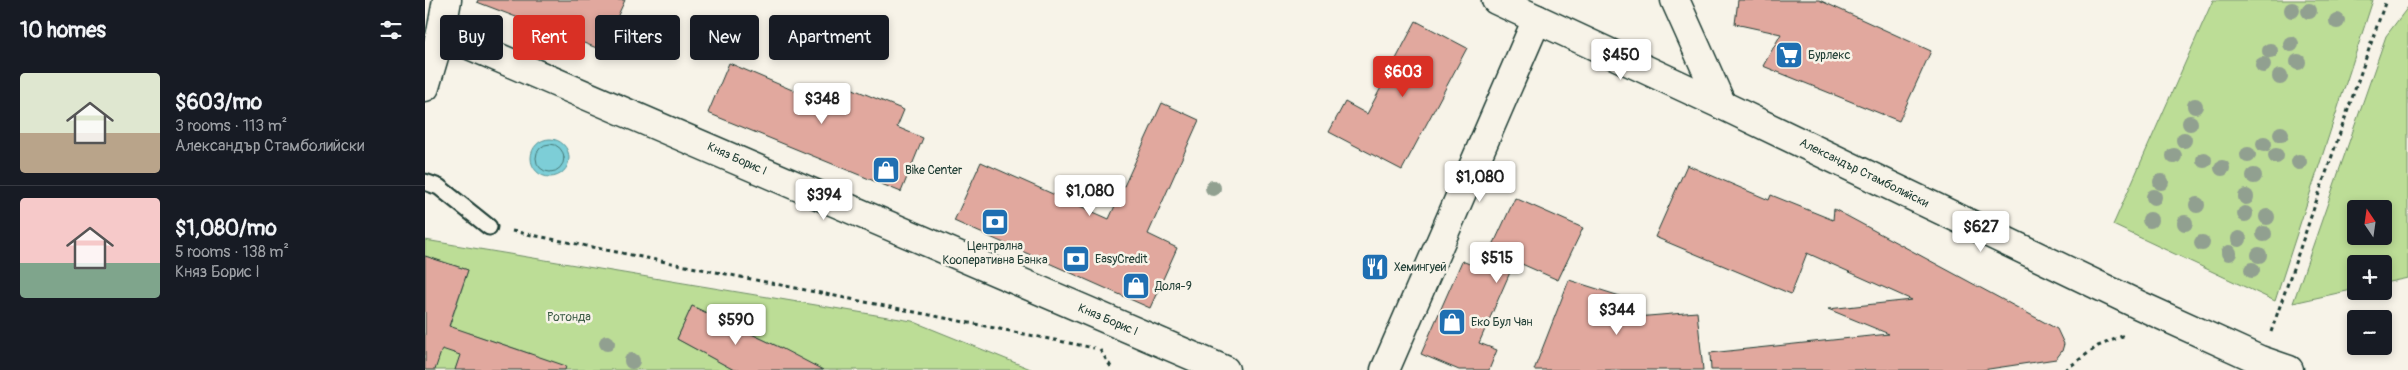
<!DOCTYPE html>
<meta charset="utf-8">
<style>
body{margin:0;font-family:Pangolin,sans-serif;background:#20242c;color:#f1f3f6;height:100vh;display:flex;flex-direction:column;font-size:19px;white-space:nowrap}
*{box-sizing:border-box;margin:0}
p{font-size:16px;color:#9ea1a6}
.icon{flex:none;width:28px;height:28px;fill:none;stroke:currentColor;stroke-width:2;stroke-linecap:round;stroke-linejoin:round}
.map{position:relative;flex:1;overflow:hidden}
.sheet{display:flex;flex-direction:column;background:#171b24;width:425px}
.sheet>*{flex:none}
.top-card{position:absolute;left:15px;top:15px;width:475px;height:45px;display:flex;gap:10px}
.needle{width:32px;rotate:347deg}
.buttons{position:absolute;left:1922px;top:200px;display:grid;gap:10px}
.buttons a{display:grid;place-items:center;width:45px;height:45px;border-radius:5px;background:#171b24;box-shadow:0 2px 8px #0003;font-size:25px}
.price{position:absolute;translate:-50% -42px;padding:0 11px;border-radius:5px;background:#fff;color:#222;font-size:16px;line-height:32px;filter:drop-shadow(0 1px 2px #0008)}
.price::after{content:'';position:absolute;left:50%;top:30px;width:15px;height:11px;margin-left:-8px;background:inherit;clip-path:polygon(0 0,100% 0,50% 100%)}
.price.selected{background:#d93025;color:#fff}
ul{padding:0;list-style:none}
li{display:flex;align-items:center;gap:15px;height:125px;padding:0 20px}
li+li{border-top:1px solid #363941}
li span{display:grid;place-items:center;flex:none;width:140px;height:100px;border-radius:5px;color:#555}
li>.icon{margin-inline-start:auto}
span .icon{width:60px;height:60px;fill:#fffc;stroke-width:1}
li b{font-size:21px}
h2{display:flex;justify-content:space-between;align-items:center;height:60px;padding:0 20px;font-size:21px}
.pill{padding:0 18px;border-radius:5px;background:#171b24;box-shadow:0 2px 8px #0003;font-size:18px;line-height:45px}
.pill.selected{background:#d93025;color:#fff}
main{display:flex;flex:1;min-height:0}
.map>svg:first-child{display:block}
.green{fill:#bcdd96;stroke:#6e8d65;fill-rule:evenodd}
.water{fill:#7dced7;stroke:#579496}
.lines{fill:none;stroke-linecap:round;stroke-linejoin:round}
.shore{stroke:#457775;stroke-width:1}
.building{fill:#e1a89e;stroke:#1f3d34}
.service-casing{stroke:#1f3d34;stroke-width:19}
.minor-casing{stroke:#1f3d34;stroke-width:31}
.tertiary-casing{stroke:#1f3d34;stroke-width:31}
.path{stroke:#1f3d34;stroke-width:3;stroke-dasharray:4 4;stroke-linecap:butt}
.service{stroke:#f7f3e8;stroke-width:15}
.minor{stroke:#f7f3e8;stroke-width:28}
.tertiary{stroke:#f7f3e8;stroke-width:28}
.tree{fill:#91a090}
.labels{text-anchor:middle;dominant-baseline:central;stroke-width:5;stroke-linejoin:round;paint-order:stroke}
.poi-label{font-size:12px;fill:#1f3d34;stroke:#f7f3e8;text-anchor:start}
.street-label{font-size:12px;fill:#1f3d34;stroke:#f7f3e8}
.park-label{font-size:12px;fill:#3e5d48;stroke:#f7f3e8}
</style>
<main>
<section class="sheet">
<h2>10 homes<svg class="icon" aria-label="filters" viewBox="0 0 24 24"><path d="M4 7h16M4 17h16"/><circle cx="9" cy="7" r="2"/><circle cx="15" cy="17" r="2"/></svg></h2>
<ul>
<li><span style="background:linear-gradient(#dfe7d0 60%,#b9a48a 0)"><svg class="icon" aria-label="home" viewBox="0 0 24 24"><path d="M3 11l9-7 9 7M6 9v11h12V9"/></svg></span><div><b>$603/mo</b><p>3 rooms · 113 m²</p><p>Александър Стамболийски</p></div></li>
<li><span style="background:linear-gradient(#f6c9c9 65%,#7fa58c 0)"><svg class="icon" aria-label="home" viewBox="0 0 24 24"><path d="M3 11l9-7 9 7M6 9v11h12V9"/></svg></span><div><b>$1,080/mo</b><p>5 rooms · 138 m²</p><p>Княз Борис I</p></div></li>
</ul>
</section>
<div class="map">
<svg width="1983" height="370" viewBox="0 0 1983 370">
<rect width="100%" height="100%" fill="#f7f3e8"/>
<filter id="ink" filterUnits="userSpaceOnUse"><feTurbulence type="fractalNoise" baseFrequency=".02" numOctaves="2"/><feDisplacementMap in="SourceGraphic" scale="10" xChannelSelector="R" yChannelSelector="G"/><feConvolveMatrix kernelMatrix="1 2 1 2 8 2 1 2 1" color-interpolation-filters="sRGB"/></filter>
<g filter="url(#ink)">
<g class="green">
<polygon points="1788,0 1948,0 1850,301 1688,225"/>
<path d="M1983,7V278L1959,283V264H1931V289L1868,303L1961,36ZM1931,209H1959V236H1931Z"/>
<polygon points="0,240 487,321 608,370 390,370 354,347 267,306 252,339 309,370 100,370 106,354 44,333 30,370 0,370 17,349 43,270 0,256"/>
</g>
<circle class="water" cx="125" cy="158" r="19"/>
<g class="lines">
<circle class="shore" cx="125" cy="158" r="14"/>
</g>
<g class="building">
<polygon points="53,0 200,0 177,50 52,2"/>
<polygon points="1313,0 1394,0 1506,51 1474,121 1338,66 1356,34 1310,24"/>
<polygon points="991,21 1042,48 977,170 904,132 920,102 942,114"/>
<polygon points="304,63 386,98 387,93 409,102 416,84 479,110 472,127 498,138 476,192 283,113"/>
<polygon points="737,103 774,120 723,234 752,248 725,308 529,221 556,162 684,219"/>
<polygon points="1262,165 1344,200 1346,195 1408,220 1409,209 1632,329 1639,344 1637,351 1631,359 1557,370 1286,370 1285,353 1464,334 1403,309 1487,300 1382,253 1366,294 1230,237"/>
<polygon points="1090,198 1158,228 1133,280 1090,261 1054,343 1072,350 1064,370 1034,370 996,354 1037,261 1057,269"/>
<polygon points="0,256 43,270 24,326 141,366 140,370 30,370 35,355 17,349 10,370 0,370"/>
<polygon points="1144,280 1198,297 1199,318 1272,312 1278,370 1109,370"/>
<polygon points="267,306 354,347 398,370 309,370 252,339"/>
</g>
<g class="lines">
<g class="service-casing">
<polyline id="service" points="0,182 14,187 64,227"/>
</g>
<g class="minor-casing">
<g id="minor">
<polyline points="1250,0 1297,105"/>
<path d="M16,33C278,143 538,258 800,370"/>
<polyline points="0,87 16,33 22,0"/>
<polyline points="960,370 1112,19"/>
</g>
</g>
<g class="tertiary-casing">
<polyline id="tertiary" points="1071,0 1297,105 1714,305 1835,360 1864,370"/>
</g>
<g class="path">
<polyline points="87,231 669,348"/>
<polyline points="1846,332 1961,0"/>
<polyline points="675,350 688,370"/>
<polyline points="1640,370 1673,346 1700,335"/>
</g>
<use href="#service" class="service"/>
<use href="#minor" class="minor"/>
<use href="#tertiary" class="tertiary"/>
</g>
<g class="tree">
<circle cx="1867" cy="10" r="8"/>
<circle cx="1884" cy="11" r="8"/>
<circle cx="1912" cy="21" r="8"/>
<circle cx="292" cy="23" r="8"/>
<circle cx="1866" cy="44" r="8"/>
<circle cx="1845" cy="51" r="8"/>
<circle cx="1873" cy="62" r="8"/>
<circle cx="1838" cy="65" r="8"/>
<circle cx="1855" cy="77" r="8"/>
<circle cx="1770" cy="106" r="8"/>
<circle cx="1765" cy="123" r="8"/>
<circle cx="1856" cy="134" r="8"/>
<circle cx="1759" cy="140" r="8"/>
<circle cx="1839" cy="144" r="8"/>
<circle cx="1823" cy="155" r="8"/>
<circle cx="1749" cy="156" r="8"/>
<circle cx="1851" cy="156" r="8"/>
<circle cx="1779" cy="160" r="8"/>
<circle cx="1874" cy="162" r="8"/>
<circle cx="1797" cy="168" r="8"/>
<circle cx="1829" cy="176" r="8"/>
<circle cx="1736" cy="182" r="8"/>
<circle cx="788" cy="188" r="8"/>
<circle cx="1729" cy="197" r="8"/>
<circle cx="1821" cy="197" r="8"/>
<circle cx="1772" cy="205" r="8"/>
<circle cx="1820" cy="214" r="8"/>
<circle cx="1842" cy="217" r="8"/>
<circle cx="1725" cy="220" r="8"/>
<circle cx="1760" cy="223" r="8"/>
<circle cx="1839" cy="234" r="8"/>
<circle cx="1814" cy="239" r="8"/>
<circle cx="1777" cy="243" r="8"/>
<circle cx="1804" cy="253" r="8"/>
<circle cx="1834" cy="255" r="8"/>
<circle cx="1827" cy="270" r="8"/>
<circle cx="182" cy="343" r="8"/>
<circle cx="207" cy="361" r="8"/>
</g>
</g>
<defs>
<g id="supermarket-square" transform="scale(1.4375)"><rect x="-9" y="-9" width="18" height="18" rx="4" fill="#1f6fb2" stroke="#f7f3e8"/><path d="M-6-5.5h2.5l.6 2H6L4.5 2H-2.5L-4.4-4H-6ZM-1.5 3.2a1.3 1.3 0 1 0 .1 0ZM3 3.2a1.3 1.3 0 1 0 .1 0Z" fill="#fff"/></g>
<g id="shop-square" transform="scale(1.4375)"><rect x="-9" y="-9" width="18" height="18" rx="4" fill="#1f6fb2" stroke="#f7f3e8"/><path d="M-5-2.5h2.3a2.7 3.5 0 0 1 5.4 0H5L5.5 6h-11ZM-1.5-2.5h3a1.5 2.3 0 0 0-3 0Z" fill="#fff"/></g>
<g id="bank-square" transform="scale(1.4375)"><rect x="-9" y="-9" width="18" height="18" rx="4" fill="#1f6fb2" stroke="#f7f3e8"/><path d="M-6-4H6V4H-6ZM0-2.3a2.3 2.3 0 1 0 0 4.6a2.3 2.3 0 1 0 0-4.6Z" fill="#fff"/></g>
<g id="restaurant-square" transform="scale(1.4375)"><rect x="-9" y="-9" width="18" height="18" rx="4" fill="#1f6fb2" stroke="#f7f3e8"/><path d="M-5-6h1v4h1v-4h1v4h1v-4h1v5L-1.5 .5V6h-2V.5L-5-1ZM5-6V6H3V1.5H1.5Q1.5-4 5-6Z" fill="#fff"/></g>
</defs>
<g fill-rule="evenodd">
<use href="#supermarket-square" x="1364" y="55"/>
<use href="#shop-square" x="461" y="170"/>
<use href="#bank-square" x="570" y="222"/>
<use href="#bank-square" x="651" y="259"/>
<use href="#restaurant-square" x="950" y="267"/>
<use href="#shop-square" x="711" y="286"/>
<use href="#shop-square" x="1027" y="322"/>
</g>
<g class="labels">
<g class="poi-label">
<text x="1383" y="55">Бурлекс</text>
<text x="480" y="170">Bike Center</text>
<text x="570" y="246" text-anchor="middle">Централна<tspan x="570" dy="14">Кооперативна Банка</tspan></text>
<text x="670" y="259">EasyCredit</text>
<text x="969" y="267">Хемингуей</text>
<text x="730" y="286">Доля-9</text>
<text x="1046" y="322">Еко Бул Чан</text>
</g>
<g class="street-label">
<text transform="translate(312 159) rotate(24)">Княз Борис I</text>
<text transform="translate(1439 173) rotate(26)">Александър Стамболийски</text>
<text transform="translate(683 320) rotate(23)">Княз Борис I</text>
</g>
<g class="park-label">
<text x="144" y="317">Ротонда</text>
</g>
</g>
</svg>
<div class="buttons">
<a><svg class="needle" viewBox="-14 -14 28 28"><path d="M0-13l5 13h-10z" fill="#e53935"/><path d="M0 13l5-13h-10z" fill="#9ea1a6"/></svg></a>
<a>+</a>
<a>−</a>
</div>
<b class="price" style="left:1196px;top:81px">$450</b>
<b class="price selected" style="left:978px;top:98px">$603</b>
<b class="price" style="left:397px;top:125px">$348</b>
<b class="price" style="left:1055px;top:203px">$1,080</b>
<b class="price" style="left:665px;top:217px">$1,080</b>
<b class="price" style="left:399px;top:221px">$394</b>
<b class="price" style="left:1556px;top:253px">$627</b>
<b class="price" style="left:1072px;top:284px">$515</b>
<b class="price" style="left:1192px;top:336px">$344</b>
<b class="price" style="left:311px;top:346px">$590</b>
<div class="top-card">
<a class="pill">Buy</a>
<a class="pill selected">Rent</a>
<a class="pill">Filters</a>
<a class="pill">New</a>
<a class="pill">Apartment</a>
</div>
</div>
</main>
